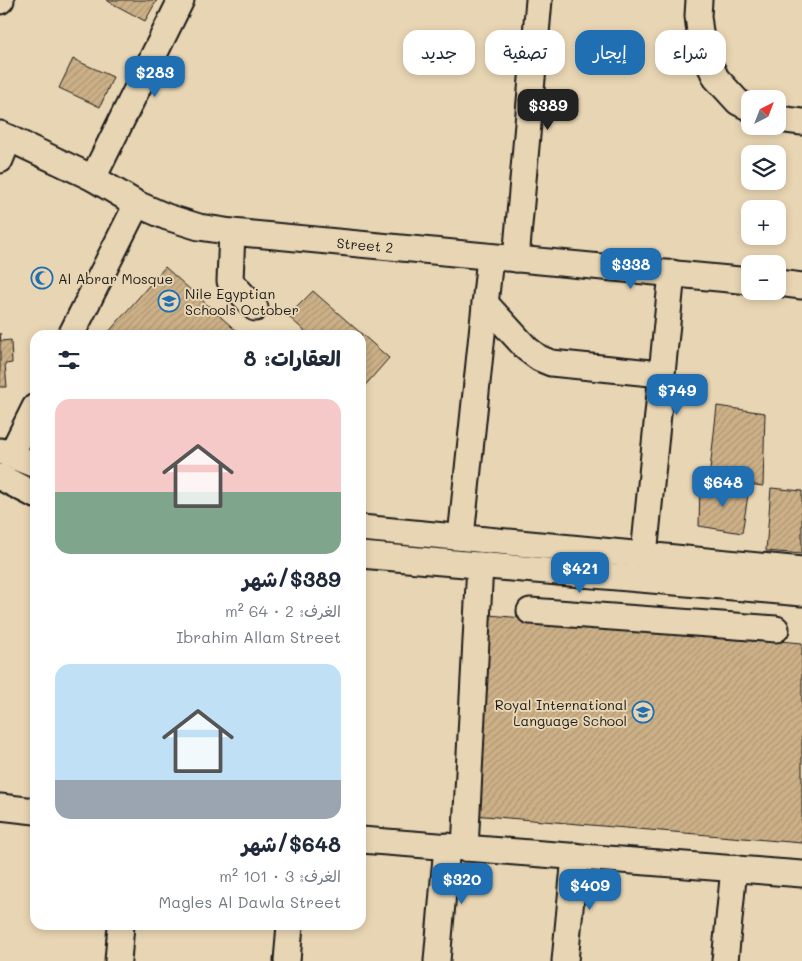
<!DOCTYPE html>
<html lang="ar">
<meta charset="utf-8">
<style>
body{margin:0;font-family:Mali,"Playpen Sans Arabic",sans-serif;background:#f2f2f3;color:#1f2937;direction:rtl;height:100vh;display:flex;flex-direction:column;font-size:19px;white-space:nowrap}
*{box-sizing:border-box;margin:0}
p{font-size:16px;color:#747a83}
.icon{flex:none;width:28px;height:28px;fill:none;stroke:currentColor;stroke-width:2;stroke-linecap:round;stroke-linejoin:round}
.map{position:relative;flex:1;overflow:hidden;direction:ltr}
.details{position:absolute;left:30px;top:330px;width:336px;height:600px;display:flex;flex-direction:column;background:#fff;border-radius:15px;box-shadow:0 2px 8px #0003;direction:rtl}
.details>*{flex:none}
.top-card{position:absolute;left:381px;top:30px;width:345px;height:45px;direction:rtl;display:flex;gap:10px}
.needle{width:32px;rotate:42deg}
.buttons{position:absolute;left:741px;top:90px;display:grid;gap:10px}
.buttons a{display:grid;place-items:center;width:45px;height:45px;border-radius:10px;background:#fff;box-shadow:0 2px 8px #0003;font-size:25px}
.price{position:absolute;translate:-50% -42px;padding:0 11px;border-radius:10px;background:#1f6fb2;color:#fff;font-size:16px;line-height:32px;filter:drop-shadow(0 1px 2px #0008)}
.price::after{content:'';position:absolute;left:50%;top:30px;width:15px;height:11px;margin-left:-8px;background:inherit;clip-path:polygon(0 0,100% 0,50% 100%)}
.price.active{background:#222;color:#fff}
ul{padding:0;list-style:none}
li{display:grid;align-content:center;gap:10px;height:265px;padding:0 25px}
li span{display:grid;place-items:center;height:155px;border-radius:15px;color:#555}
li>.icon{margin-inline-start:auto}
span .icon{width:90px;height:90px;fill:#fffc;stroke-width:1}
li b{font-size:21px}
h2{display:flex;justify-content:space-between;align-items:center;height:60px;padding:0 25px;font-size:21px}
.chip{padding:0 18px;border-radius:15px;background:#fff;box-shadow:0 2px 8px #0003;font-size:18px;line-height:45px}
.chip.active{background:#1f6fb2;color:#fff}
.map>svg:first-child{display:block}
.building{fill:url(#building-hatch);stroke:#1c1c1c}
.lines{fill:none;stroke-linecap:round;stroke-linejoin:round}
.minor-casing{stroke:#1c1c1c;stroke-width:29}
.minor{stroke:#e8d5b3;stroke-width:25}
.labels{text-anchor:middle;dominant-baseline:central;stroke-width:4;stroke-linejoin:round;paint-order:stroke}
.street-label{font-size:14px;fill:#1c1c1c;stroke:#e8d5b3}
.poi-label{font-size:14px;fill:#1c1c1c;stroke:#e8d5b3;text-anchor:start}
</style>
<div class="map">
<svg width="802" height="961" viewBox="0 0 802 961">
<defs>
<pattern id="building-hatch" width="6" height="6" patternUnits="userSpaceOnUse" patternTransform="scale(1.25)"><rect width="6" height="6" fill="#ccb087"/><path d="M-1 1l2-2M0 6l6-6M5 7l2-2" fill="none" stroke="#af9774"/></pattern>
</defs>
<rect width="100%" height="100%" fill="#e8d5b3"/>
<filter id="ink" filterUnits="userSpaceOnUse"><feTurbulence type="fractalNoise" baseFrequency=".02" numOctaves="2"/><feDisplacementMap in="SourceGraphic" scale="10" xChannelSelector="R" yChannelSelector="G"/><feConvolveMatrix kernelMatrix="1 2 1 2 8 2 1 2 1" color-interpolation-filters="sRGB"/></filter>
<g filter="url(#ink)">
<g class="building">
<polygon points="106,0 157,0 145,21"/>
<polygon points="73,59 113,77 100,107 59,88"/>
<polygon points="165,267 241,335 107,334"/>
<polygon points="313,291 389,358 361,390 361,335 309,335 288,316"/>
<polygon points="0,333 1,341 11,340 12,363 5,364 7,387 0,387"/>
<polygon points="717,406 765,413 763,486 709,479"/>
<polygon points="700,484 749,489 742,533 699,526"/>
<polygon points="771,488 802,491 802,554 766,551"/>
<polygon points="489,615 802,643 802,843 473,815"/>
</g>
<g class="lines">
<g class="minor-casing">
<g id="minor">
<polyline points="699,0 698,16 702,48 716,78 738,102 750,108"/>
<polyline points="0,1 1,0"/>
<polyline points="778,119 802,122"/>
<polyline points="0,134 93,178 137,204 167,217 199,227 232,232 750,281"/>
<polyline points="0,160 9,138"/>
<polyline points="93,178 181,0"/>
<polyline points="232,232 230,281 255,308"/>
<polyline points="516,259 539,0"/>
<polyline points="778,283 802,286"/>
<polyline points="485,303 527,349 539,358 551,363 661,374"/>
<polyline points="71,335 137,204"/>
<polyline points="0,451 35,465"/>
<polyline points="11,455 35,407"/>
<polyline points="0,477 35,495"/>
<polyline points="361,528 802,570"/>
<polyline points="461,537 490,257"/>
<polyline points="361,555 802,593"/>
<polyline points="644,555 672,273"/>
<polyline points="530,611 776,629"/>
<polyline points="0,807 35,811"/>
<polyline points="361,840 802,874"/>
<polyline points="465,848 480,565"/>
<polyline points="118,961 121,925"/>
<polyline points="287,961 290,925"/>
<polyline points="437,961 447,846"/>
<polyline points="565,961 575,856"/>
<polyline points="725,961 734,868"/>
</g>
</g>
<use href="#minor" class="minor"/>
</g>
</g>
<defs>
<g id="mosque-ring" transform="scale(1.125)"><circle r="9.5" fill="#e8d5b3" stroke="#1f6fb2" stroke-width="1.5"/><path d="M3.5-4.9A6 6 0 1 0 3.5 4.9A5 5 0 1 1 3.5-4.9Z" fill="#1f6fb2"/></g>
<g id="school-ring" transform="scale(1.125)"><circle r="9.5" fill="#e8d5b3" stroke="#1f6fb2" stroke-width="1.5"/><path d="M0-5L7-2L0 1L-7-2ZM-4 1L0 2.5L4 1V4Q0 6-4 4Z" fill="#1f6fb2"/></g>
</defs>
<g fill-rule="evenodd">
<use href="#mosque-ring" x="42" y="278"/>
<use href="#school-ring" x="169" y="301"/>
<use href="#school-ring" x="643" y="712"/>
</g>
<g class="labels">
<g class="street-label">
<text transform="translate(365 245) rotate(5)">Street 2</text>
</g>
<g class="poi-label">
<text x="58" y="278">Al Abrar Mosque</text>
<text x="185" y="293">Nile Egyptian<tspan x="185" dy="16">Schools October</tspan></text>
<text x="627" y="704" text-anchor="end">Royal International<tspan x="627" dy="16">Language School</tspan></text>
</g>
</g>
</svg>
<div class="buttons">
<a><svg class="needle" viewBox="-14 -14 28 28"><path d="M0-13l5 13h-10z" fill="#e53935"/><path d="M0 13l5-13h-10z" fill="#747a83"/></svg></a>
<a><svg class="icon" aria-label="layers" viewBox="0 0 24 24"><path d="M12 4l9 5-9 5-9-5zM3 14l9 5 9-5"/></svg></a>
<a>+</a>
<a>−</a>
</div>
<b class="price" style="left:155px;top:98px">$283</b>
<b class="price active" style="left:548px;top:131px">$389</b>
<b class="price" style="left:631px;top:290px">$338</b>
<b class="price" style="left:677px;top:416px">$749</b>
<b class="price" style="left:723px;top:508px">$648</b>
<b class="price" style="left:580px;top:594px">$421</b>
<b class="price" style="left:462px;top:905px">$320</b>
<b class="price" style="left:590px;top:911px">$409</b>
<div class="top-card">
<a class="chip">شراء</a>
<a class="chip active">إيجار</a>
<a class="chip">تصفية</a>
<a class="chip">جديد</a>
</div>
<section class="details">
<h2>العقارات: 8<svg class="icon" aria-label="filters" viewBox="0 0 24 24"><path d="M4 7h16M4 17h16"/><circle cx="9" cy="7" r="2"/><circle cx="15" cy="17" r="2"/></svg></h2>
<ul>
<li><span style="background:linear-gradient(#f6c9c9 60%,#7fa58c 0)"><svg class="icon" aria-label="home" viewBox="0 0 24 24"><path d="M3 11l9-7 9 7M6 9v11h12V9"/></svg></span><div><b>$389/شهر</b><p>الغرف: 2 · 64 m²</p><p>Ibrahim Allam Street</p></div></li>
<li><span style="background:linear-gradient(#bfe0f5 75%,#9aa5b1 0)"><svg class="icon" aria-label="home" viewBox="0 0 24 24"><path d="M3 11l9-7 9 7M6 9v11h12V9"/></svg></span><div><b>$648/شهر</b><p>الغرف: 3 · 101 m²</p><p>Magles Al Dawla Street</p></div></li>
</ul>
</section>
</div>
